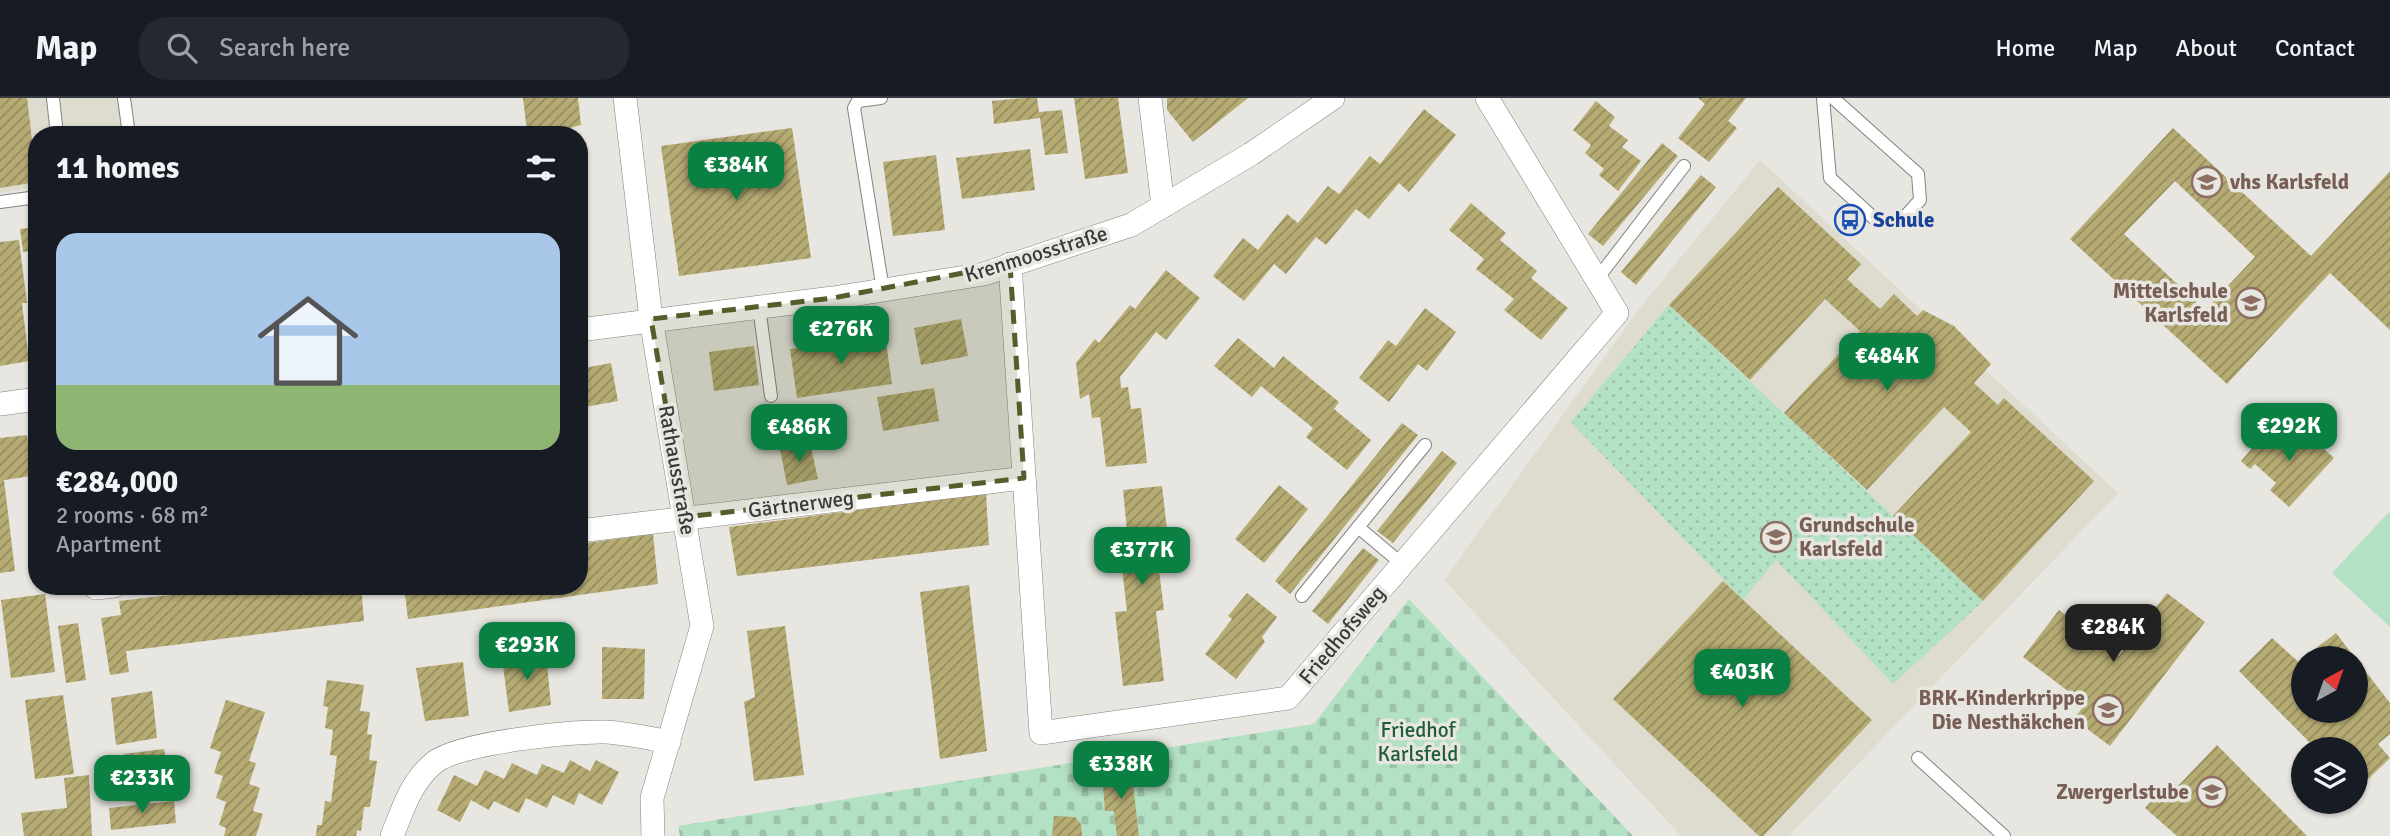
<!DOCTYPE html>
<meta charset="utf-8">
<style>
body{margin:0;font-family:Signika,sans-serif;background:#242831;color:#f1f3f6;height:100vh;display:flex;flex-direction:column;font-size:26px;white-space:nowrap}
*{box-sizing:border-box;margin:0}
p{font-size:23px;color:#9ea1a6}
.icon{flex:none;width:38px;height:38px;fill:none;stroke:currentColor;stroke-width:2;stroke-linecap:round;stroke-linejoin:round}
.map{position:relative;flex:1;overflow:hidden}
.drawer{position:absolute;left:28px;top:28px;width:560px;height:469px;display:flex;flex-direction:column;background:#171b24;border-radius:28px;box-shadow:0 2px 5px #0004}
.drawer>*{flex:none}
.needle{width:46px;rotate:40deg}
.tools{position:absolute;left:2291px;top:548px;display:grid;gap:14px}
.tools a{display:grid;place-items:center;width:77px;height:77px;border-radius:50%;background:#171b24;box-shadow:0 2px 5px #0004;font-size:35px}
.price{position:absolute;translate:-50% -60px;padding:0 16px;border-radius:14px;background:#0b8043;color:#fff;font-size:23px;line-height:46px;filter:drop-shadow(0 2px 4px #0008)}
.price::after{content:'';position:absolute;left:50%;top:42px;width:21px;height:16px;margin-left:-10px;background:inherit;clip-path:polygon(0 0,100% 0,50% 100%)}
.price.active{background:#222;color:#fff}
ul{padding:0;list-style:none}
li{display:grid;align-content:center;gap:14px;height:371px;padding:0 28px}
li+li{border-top:2px solid #363941}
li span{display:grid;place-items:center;height:217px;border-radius:21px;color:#555}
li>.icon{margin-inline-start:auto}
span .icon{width:126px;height:126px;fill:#fffc;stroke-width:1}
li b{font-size:30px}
h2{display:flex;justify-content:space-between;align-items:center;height:84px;padding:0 28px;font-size:30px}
header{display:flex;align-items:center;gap:42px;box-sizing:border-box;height:98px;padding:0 35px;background:#171b24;border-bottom:2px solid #363941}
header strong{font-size:33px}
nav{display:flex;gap:38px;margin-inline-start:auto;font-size:24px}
.search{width:490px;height:63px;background:#242831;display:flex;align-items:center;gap:18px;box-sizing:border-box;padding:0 24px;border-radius:28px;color:#9ea1a6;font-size:26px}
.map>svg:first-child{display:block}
.built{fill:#dedccf}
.green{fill:url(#green-dots)}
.cemetery{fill:url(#cemetery-stones)}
.pitch{fill:#b3e1c4}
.building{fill:url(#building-hatch);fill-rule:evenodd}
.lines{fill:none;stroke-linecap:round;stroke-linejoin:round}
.service-casing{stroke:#83827d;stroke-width:14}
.minor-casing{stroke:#83827d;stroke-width:24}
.service{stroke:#fff;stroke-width:12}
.minor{stroke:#fff;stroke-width:23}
.marked{fill:#575c2a;fill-opacity:0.2;stroke:#575c2a;stroke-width:5;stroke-dasharray:14 9;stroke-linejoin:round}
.labels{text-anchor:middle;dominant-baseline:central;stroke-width:7;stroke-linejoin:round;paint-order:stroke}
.education-label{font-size:21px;font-weight:bold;fill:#785e54;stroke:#e7e6e1;text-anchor:end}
.transit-label{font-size:21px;font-weight:bold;fill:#164399;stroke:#e7e6e1;text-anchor:start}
.street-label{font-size:21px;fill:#393937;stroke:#e7e6e1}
.park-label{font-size:21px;fill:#1d5d3c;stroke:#e7e6e1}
</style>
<header>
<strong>Map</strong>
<div class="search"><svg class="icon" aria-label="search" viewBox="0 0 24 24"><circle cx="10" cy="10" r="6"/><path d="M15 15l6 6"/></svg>Search here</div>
<nav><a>Home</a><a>Map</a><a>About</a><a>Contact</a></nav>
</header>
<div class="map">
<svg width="2390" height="738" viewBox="0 0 2390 738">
<defs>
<pattern id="green-dots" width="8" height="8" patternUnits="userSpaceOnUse" patternTransform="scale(1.75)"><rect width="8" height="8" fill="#b3e1c4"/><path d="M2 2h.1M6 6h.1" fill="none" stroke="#9bc2a9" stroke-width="1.8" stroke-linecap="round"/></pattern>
<pattern id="cemetery-stones" width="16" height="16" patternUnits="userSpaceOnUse" patternTransform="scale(1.75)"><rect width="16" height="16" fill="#b3e1c4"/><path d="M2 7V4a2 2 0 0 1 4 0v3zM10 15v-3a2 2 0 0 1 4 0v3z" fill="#9bc2a9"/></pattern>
<pattern id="building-hatch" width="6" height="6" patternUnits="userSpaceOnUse" patternTransform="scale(1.75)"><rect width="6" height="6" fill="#b5ab73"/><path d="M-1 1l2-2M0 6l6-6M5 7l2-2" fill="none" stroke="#948c5f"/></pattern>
</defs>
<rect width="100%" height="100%" fill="#e7e6e1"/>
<g class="built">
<polygon points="0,0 119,0 122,37 37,37 37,89 0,95"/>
<polygon points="1760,62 2118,395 1789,738 1681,738 1444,482 1639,211"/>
</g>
<polygon class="green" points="1669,207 1983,503 1893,586 1776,462 1743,502 1571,324"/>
<polygon class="cemetery" points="1409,501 1633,738 680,738 678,728 1314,626"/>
<polygon class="pitch" points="2390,413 2390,529 2332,475"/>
<g class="building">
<polygon points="0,0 27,0 37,84 0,90"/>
<polygon points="523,0 578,0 581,27 570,30 571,37 535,37 557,31 527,34"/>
<polygon points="1024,0 1037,0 1039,14 1062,12 1068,55 1045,57 1040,20 994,26 992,3"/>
<polygon points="1074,0 1118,0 1128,75 1085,81"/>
<polygon points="1167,0 1248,0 1193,44 1167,12"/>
<polygon points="1698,0 1746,0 1728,23 1737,30 1709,64 1678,40 1705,6"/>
<polygon points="1596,3 1615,19 1609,28 1628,42 1622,49 1641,63 1618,93 1599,77 1604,71 1585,55 1591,47 1573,32"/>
<polygon points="1424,11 1456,37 1409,94 1399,85 1369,121 1356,111 1326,147 1316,139 1286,176 1274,166 1244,203 1213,178 1243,140 1258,152 1287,116 1298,125 1328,88 1339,96 1370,58 1380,66"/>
<polygon points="792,30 811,160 679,178 661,48"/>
<path d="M2173,30L2311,158L2390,73V232L2330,175L2227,286L2070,141ZM2175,83L2255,159L2205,212L2124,136Z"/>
<polygon points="1662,45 1678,58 1603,148 1588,136"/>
<polygon points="1030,51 1035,92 962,101 956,60"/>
<polygon points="936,57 945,132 893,138 883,64"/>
<polygon points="1701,77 1716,89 1636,187 1621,174"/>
<polygon points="1778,89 1861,166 1847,181 1880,211 1894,196 1917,218 1923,212 1954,228 1991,266 1974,285 1998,307 2004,300 2094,383 1983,503 1893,418 1971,334 1944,309 1867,392 1784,315 1860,233 1825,201 1750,282 1669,207"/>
<polygon points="581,98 585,128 579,129 579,99"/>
<polygon points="1471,105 1506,135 1500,142 1537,173 1531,180 1568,210 1541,242 1504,212 1514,201 1476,171 1484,161 1449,132"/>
<polygon points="37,129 37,152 23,154 20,131"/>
<polygon points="19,142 27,205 22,205 29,263 0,268 0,144"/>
<polygon points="1166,172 1200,200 1166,242 1156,234 1120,279 1121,290 1128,289 1131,311 1141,310 1147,365 1106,369 1100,319 1092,320 1089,296 1080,301 1076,265 1095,241 1099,245 1130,207 1135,211"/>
<polygon points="1425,210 1456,234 1427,273 1418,266 1389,304 1359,280 1388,242 1396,248"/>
<polygon points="961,221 968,258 921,267 914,230"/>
<polygon points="885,237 892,286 797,300 790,251"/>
<polygon points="1238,240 1274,270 1283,258 1339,304 1334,311 1371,342 1347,372 1306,339 1313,330 1261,288 1252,299 1214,268"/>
<polygon points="754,248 759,287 714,293 709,254"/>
<polygon points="611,265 618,303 579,310 579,271"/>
<polygon points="934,290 939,323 883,333 877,299"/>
<polygon points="1402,325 1418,337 1290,496 1275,483"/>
<polygon points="2270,330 2290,347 2303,332 2334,360 2289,409 2270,392 2276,385 2255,366 2250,371 2241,363"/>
<polygon points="27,337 32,378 4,382 15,473 0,475 0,340"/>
<polygon points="810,345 818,381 787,387 780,351"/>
<polygon points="1442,353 1457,365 1393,445 1377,433"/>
<polygon points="1279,387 1308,411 1264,465 1235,441"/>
<polygon points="1162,388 1168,440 1155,441 1164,512 1156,513 1164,583 1123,588 1115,514 1127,513 1119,444 1128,443 1123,392"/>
<polygon points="986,395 989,447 737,478 729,429"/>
<polygon points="653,436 658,486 408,521 404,488 579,488 579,446"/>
<polygon points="1363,450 1379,462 1328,526 1312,513"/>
<polygon points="1723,483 1872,622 1763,738 1759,738 1613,601"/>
<polygon points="969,487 987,653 940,661 920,494"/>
<polygon points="247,488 361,488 364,523 126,553 129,574 110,577 101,520 121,517 119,503"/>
<polygon points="1247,495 1277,519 1262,539 1265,544 1236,581 1205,556 1232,521 1228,518"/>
<polygon points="2167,495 2205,524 2110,648 2074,621 2085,606 2023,559 2059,512 2119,558"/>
<polygon points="45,496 55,574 11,580 1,502"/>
<polygon points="78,525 86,582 66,585 58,528"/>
<polygon points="785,528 804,677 754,683 744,604 755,599 747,533"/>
<polygon points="2336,535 2355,560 2312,560 2311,554"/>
<polygon points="2272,540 2303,568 2303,612 2356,612 2356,561 2390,605 2390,636 2378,646 2390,660 2356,693 2356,651 2316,651 2239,573"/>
<polygon points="602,549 645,551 644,601 602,601"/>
<polygon points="546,556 551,607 509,614 502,560"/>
<polygon points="463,564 469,618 425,623 416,570"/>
<polygon points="327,582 364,587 360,613 370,614 367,636 372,637 369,662 377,663 370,709 364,709 361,733 357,732 356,738 316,738 317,727 322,727 325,703 331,704 337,658 330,657 333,632 325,630 328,609 323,608"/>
<polygon points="152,593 157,640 116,647 111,600"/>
<polygon points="63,597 74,676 35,681 25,602"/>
<polygon points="226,602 265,614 249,663 256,665 249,686 260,690 253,713 263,716 256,738 224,738 226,730 219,727 226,704 216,700 223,678 214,675 221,654 210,650"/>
<polygon points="2217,647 2307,738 2177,738 2145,710 2169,683 2178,688"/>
<polygon points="164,651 171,699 130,704 124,656"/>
<polygon points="570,662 590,673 596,662 619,674 602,707 579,695 574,707 553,697 547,710 526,700 519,715 494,703 489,712 471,702 460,724 437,712 454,677 477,688 485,672 504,681 512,665 537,677 542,666 564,675"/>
<polygon points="1131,670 1139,738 1117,738 1114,713 1105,713 1102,675"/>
<polygon points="89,677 92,738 24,738 21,715 67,710 64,680"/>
<polygon points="174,703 176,725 111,732 109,710"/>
<polygon points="1054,718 1075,719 1081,726 1082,738 1052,738"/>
</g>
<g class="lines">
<g class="service-casing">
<g id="service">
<polyline points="53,0 57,37"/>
<polyline points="124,0 129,37"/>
<polyline points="881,0 858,3 854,10 883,192"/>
<polyline points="1823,0 1830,80 1877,123 1901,123 1920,102 1918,76 1833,0"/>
<polyline points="0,104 37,99"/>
<polyline points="1597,181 1684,68"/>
<polyline points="759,209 771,298"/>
<polyline points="1358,429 1402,466"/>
<polyline points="1302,498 1425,347"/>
<polyline points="1918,660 2004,738"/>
</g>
</g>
<g class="minor-casing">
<g id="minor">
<polyline points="625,0 651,221 702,528 652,700 653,738"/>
<polyline points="1150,0 1163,108"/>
<polyline points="1010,166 1041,635 1288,600 1617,215 1487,0"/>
<polyline points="579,232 833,200 984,176 1131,127 1251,56 1333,0"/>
<polyline points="0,306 37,301"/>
<polyline points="579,433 1024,380"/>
<polyline points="96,490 114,488"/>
<path d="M392,738C403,711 411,683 435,664C460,645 571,633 605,634C626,635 648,640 669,644"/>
</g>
</g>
<use href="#service" class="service"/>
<use href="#minor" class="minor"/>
</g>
<path class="marked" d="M1010,166L1024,380L685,419L651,221L833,200Z"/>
<defs>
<g id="school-ring" transform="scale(1.575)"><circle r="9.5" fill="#e7e6e1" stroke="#8d6e63" stroke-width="1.5"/><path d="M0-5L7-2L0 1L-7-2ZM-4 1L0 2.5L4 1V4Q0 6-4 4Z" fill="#8d6e63"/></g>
<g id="bus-ring" transform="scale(1.575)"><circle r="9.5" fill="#e7e6e1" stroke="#1a4fb4" stroke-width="1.5"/><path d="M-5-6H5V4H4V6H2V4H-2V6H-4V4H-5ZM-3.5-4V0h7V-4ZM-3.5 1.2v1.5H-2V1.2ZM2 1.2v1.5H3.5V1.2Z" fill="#1a4fb4"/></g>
</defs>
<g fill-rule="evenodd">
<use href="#school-ring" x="2207" y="84"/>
<use href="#bus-ring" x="1850" y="122"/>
<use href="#school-ring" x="2251" y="205"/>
<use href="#school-ring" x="1776" y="439"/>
<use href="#school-ring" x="2108" y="612"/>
<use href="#school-ring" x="2212" y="694"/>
</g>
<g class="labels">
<g class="education-label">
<text x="2230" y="84" text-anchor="start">vhs Karlsfeld</text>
<text x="2228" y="193">Mittelschule<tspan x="2228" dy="24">Karlsfeld</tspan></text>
<text x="1799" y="427" text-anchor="start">Grundschule<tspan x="1799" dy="24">Karlsfeld</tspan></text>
<text x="2085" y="600">BRK-Kinderkrippe<tspan x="2085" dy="24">Die Nesthäkchen</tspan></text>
<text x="2189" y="694">Zwergerlstube</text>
</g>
<g class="transit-label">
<text x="1873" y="122">Schule</text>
</g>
<g class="street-label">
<text transform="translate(1036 156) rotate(-17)">Krenmoosstraße</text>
<text transform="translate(677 372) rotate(80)">Rathausstraße</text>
<text transform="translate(801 406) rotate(-7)">Gärtnerweg</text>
<text transform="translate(1342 537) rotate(-50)">Friedhofsweg</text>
</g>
<g class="park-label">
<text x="1418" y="632">Friedhof<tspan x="1418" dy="24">Karlsfeld</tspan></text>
</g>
</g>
</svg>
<div class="tools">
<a><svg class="needle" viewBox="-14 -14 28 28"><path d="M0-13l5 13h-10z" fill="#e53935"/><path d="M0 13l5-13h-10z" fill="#9ea1a6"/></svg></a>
<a><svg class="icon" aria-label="layers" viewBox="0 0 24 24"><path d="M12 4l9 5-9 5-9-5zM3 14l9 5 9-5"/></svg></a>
</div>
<b class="price" style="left:736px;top:104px">€384K</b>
<b class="price" style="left:841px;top:268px">€276K</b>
<b class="price" style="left:1887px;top:295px">€484K</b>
<b class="price" style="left:2289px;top:365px">€292K</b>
<b class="price" style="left:799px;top:366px">€486K</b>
<b class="price" style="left:1142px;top:489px">€377K</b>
<b class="price active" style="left:2113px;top:566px">€284K</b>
<b class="price" style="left:527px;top:584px">€293K</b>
<b class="price" style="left:1742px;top:611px">€403K</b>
<b class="price" style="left:1121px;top:703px">€338K</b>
<b class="price" style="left:142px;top:717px">€233K</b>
<section class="drawer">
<h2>11 homes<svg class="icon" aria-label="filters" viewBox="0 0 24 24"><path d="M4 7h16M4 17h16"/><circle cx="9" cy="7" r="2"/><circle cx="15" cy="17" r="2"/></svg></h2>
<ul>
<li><span style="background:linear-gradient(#a9c7e8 70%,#8fb573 0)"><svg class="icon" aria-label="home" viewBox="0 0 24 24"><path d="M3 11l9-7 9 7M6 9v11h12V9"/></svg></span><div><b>€284,000</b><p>2 rooms · 68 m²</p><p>Apartment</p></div></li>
</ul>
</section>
</div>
